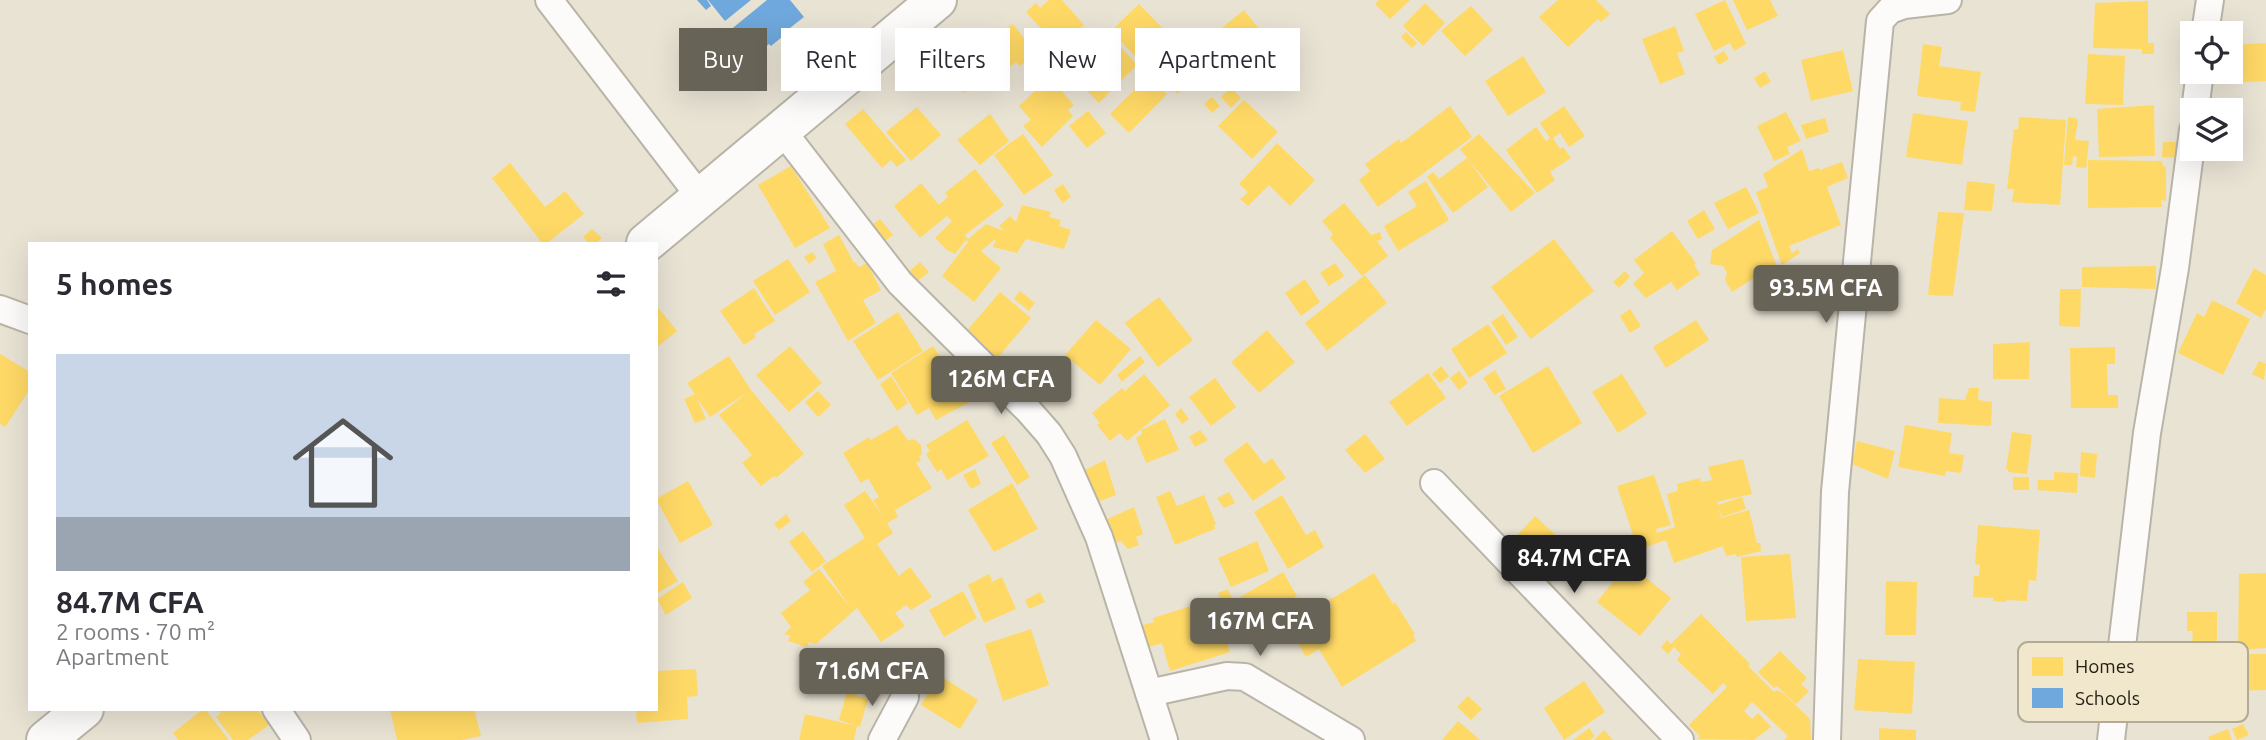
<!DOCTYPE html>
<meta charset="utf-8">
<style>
body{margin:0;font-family:Ubuntu,sans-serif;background:#f7f7f7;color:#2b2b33;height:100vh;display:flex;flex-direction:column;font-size:26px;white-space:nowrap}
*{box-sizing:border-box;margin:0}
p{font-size:23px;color:#7c7c81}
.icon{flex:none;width:38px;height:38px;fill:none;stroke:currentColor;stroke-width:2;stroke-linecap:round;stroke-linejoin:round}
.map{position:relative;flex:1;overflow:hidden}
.side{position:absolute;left:28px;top:242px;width:630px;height:469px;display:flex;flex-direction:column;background:#fff;border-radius:0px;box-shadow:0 7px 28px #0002}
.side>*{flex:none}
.hud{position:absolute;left:679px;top:28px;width:665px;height:63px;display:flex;gap:14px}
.controls{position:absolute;left:2180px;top:21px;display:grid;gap:14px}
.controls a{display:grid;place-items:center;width:63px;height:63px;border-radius:0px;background:#fff;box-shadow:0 7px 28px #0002;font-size:35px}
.price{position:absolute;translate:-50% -60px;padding:0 16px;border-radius:7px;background:#686357;color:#fff;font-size:23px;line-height:46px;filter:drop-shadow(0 2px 4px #0008)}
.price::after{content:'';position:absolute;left:50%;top:42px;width:21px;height:16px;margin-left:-10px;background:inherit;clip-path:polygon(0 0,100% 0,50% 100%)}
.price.on{background:#222;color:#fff}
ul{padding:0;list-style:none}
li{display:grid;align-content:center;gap:14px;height:371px;padding:0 28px}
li+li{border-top:2px solid #e1e1e2}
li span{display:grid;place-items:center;height:217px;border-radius:0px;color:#555}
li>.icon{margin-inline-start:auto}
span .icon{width:126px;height:126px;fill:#fffc;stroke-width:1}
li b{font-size:30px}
h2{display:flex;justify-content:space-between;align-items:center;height:84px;padding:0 28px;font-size:30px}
.pill{padding:0 24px;border-radius:0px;background:#fff;box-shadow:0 7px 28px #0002;font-size:24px;line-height:63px}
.pill.on{background:#686357;color:#fff}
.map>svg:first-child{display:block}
.homes{fill:#ffd966}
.schools{fill:#6fa8dc}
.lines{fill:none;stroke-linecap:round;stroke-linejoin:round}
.minor-casing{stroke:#b9b4a8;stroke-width:30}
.primary-casing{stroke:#b9b4a8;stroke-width:42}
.minor{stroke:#fcfbf9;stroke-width:26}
.primary{stroke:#fcfbf9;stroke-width:38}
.key{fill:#f1e7cc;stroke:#b3ab95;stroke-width:2}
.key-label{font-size:19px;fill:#221e14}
</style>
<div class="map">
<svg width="2266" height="740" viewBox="0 0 2266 740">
<rect width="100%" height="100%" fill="#e9e3d4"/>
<g class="homes">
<polygon points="1049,0 1062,0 1084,25 1058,47 1026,12 1036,3 1040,8"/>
<polygon points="1379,0 1410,0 1390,19 1375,4"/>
<polygon points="1558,0 1596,0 1610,14 1601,22 1598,19 1568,47 1539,17"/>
<polygon points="1725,0 1746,44 1734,51 1730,43 1714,51 1695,14"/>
<polygon points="1733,0 1770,0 1778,16 1747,30"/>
<polygon points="2148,1 2148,43 2154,43 2154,54 2142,54 2142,49 2093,48 2095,3"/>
<polygon points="1425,3 1445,23 1423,46 1403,26"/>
<polygon points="1139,4 1167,33 1139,60 1111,31"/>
<polygon points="1471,6 1493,30 1465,56 1441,31"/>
<polygon points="1244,10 1284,60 1249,89 1208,39"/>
<polygon points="1013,24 1036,54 1020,66 1016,62 994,79 973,48 998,30 1000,32"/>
<polygon points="1675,26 1684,51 1677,53 1685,74 1660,84 1642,39"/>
<polygon points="1106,31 1137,65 1099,103 1066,69"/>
<polygon points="1406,32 1417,43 1412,48 1401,37"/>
<polygon points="1196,39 1225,73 1212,83 1208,78 1204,81 1180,52"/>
<polygon points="1167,42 1187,63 1164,85 1143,64"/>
<polygon points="2266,43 2266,81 2234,83 2232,45"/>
<polygon points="1923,44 1942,47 1939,66 1981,72 1975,112 1960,110 1961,102 1917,96"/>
<polygon points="1843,50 1853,91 1811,101 1801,60"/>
<polygon points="1724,51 1729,59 1719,65 1714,57"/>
<polygon points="2088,54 2125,56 2123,105 2085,104"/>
<polygon points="1523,56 1546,92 1508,116 1485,81"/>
<polygon points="1189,65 1198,76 1177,94 1173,89 1171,92 1165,86"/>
<polygon points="968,68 980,84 964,93 953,80"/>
<polygon points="1765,71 1771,82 1760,88 1754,78"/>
<polygon points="2207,72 2225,72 2226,82 2207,83"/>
<polygon points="1046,73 1074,105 1068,110 1073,116 1042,147 1023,126 1031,120 1019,106 1035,91 1031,87"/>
<polygon points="1149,76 1167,94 1129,133 1110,114"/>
<polygon points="1231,87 1241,98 1231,108 1221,97"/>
<polygon points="1212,97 1220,106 1212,113 1204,104"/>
<polygon points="1244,100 1278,132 1252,159 1218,126"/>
<polygon points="2154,105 2155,156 2099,157 2097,109"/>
<polygon points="1450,106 1472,137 1378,207 1359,180 1370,171 1365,164 1399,139 1401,143"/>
<polygon points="1564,106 1585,136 1569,147 1560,133 1553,138 1560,149 1563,147 1571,158 1550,172 1555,180 1537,193 1506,150 1536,127 1546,141 1550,138 1540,123"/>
<polygon points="917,107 941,135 911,161 886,132"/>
<polygon points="863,109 906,160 897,167 891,160 882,168 845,124"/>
<polygon points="1088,111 1106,133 1087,148 1069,126"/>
<polygon points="1786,112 1801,141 1787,147 1790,154 1774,161 1757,126"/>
<polygon points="1913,113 1968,121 1962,165 1906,157"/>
<polygon points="990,114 1009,141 980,165 957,140"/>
<polygon points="2019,117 2066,120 2060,205 2012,202 2014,189 2007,189 2014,129 2018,130"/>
<polygon points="2068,117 2078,119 2075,140 2089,141 2086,168 2076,167 2077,157 2073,156 2072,165 2064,165"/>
<polygon points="1825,118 1829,132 1806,139 1801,125"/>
<polygon points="1023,134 1053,175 1024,195 994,155"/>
<polygon points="1479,134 1535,193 1511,212 1460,149"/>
<polygon points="2163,142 2184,142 2183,158 2162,157"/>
<polygon points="1277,143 1315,180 1290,206 1269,185 1248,206 1240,199 1248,192 1239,184"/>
<polygon points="1802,149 1809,171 1819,168 1820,170 1842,162 1848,178 1827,187 1841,225 1789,246 1792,253 1798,249 1800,253 1782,265 1756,192 1768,187 1763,174"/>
<polygon points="1467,158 1488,187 1453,213 1427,177 1433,172 1439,179"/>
<polygon points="2088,160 2162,161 2163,166 2166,167 2166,201 2161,200 2162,207 2088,208"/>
<polygon points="510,163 545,207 565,191 584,214 547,243 542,243 492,178"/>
<polygon points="791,166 830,228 795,248 758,185"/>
<polygon points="975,169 1004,205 965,235 968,239 986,224 1004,231 999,226 1010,216 1016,222 1022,205 1051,212 1049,217 1061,220 1059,226 1071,230 1064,249 1026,239 1017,253 993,247 996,240 994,240 981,251 1001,268 974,302 942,276 968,242 966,240 955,254 947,250 935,238 952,221 947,216 920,238 894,206 921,183 939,205 948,197 945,193"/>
<polygon points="1426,181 1449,220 1398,251 1384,226 1417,206 1408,192"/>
<polygon points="1967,181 1995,184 1992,211 1964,210"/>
<polygon points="1063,184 1071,197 1062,203 1054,190"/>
<polygon points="1746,187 1759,213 1728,229 1714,203"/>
<polygon points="1344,203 1371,235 1380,232 1382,239 1377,241 1388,256 1362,276 1330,238 1333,234 1322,221"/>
<polygon points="1704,210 1715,229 1698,239 1687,221"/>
<polygon points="1938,212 1964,213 1953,296 1928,295"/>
<polygon points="880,219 893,235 876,248 869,227"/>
<polygon points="1759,220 1776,264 1732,292 1725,280 1727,273 1723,266 1710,264 1712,250"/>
<polygon points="592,229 602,238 596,243 589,243 583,237"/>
<polygon points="1672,231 1696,263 1694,265 1700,274 1677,290 1671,282 1646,298 1633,284 1644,273 1634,260"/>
<polygon points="839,235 854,263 855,262 859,267 867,263 881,290 863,300 876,323 848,341 815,282 836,271 823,244"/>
<polygon points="1554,239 1594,291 1531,339 1491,287"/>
<polygon points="812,252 817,258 809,264 804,257"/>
<polygon points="788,259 810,292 775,315 753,281"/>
<polygon points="920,262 929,272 914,284 906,274"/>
<polygon points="1335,263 1344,276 1329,286 1320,273"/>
<polygon points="2156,266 2156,289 2082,287 2082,267"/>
<polygon points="2254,268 2266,275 2266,309 2261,318 2236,303"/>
<polygon points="1873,269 1889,270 1887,299 1870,297"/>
<polygon points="1625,271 1630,277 1619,288 1613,282"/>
<polygon points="1365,275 1387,303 1327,351 1305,323"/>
<polygon points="1305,279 1320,302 1301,316 1285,293"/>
<polygon points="754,288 775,321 754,334 756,337 744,345 720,311"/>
<polygon points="2060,289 2081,289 2080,327 2059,326"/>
<polygon points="1020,291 1035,303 1029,311 1014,299"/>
<polygon points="1000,292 1031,318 991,366 959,340"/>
<polygon points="1159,297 1193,340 1158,367 1125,323"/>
<polygon points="2212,300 2250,319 2223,375 2178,353 2197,313 2204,317"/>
<polygon points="656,305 677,331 656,348"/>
<polygon points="1630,309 1641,326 1630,333 1620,316"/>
<polygon points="898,312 923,351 878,380 853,341"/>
<polygon points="1503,314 1518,337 1506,345 1491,322"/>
<polygon points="1096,320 1131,349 1100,385 1065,355"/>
<polygon points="1696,320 1709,340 1666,368 1653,347"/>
<polygon points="1488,324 1507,353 1469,378 1451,349"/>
<polygon points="1267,330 1295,362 1259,393 1231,362"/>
<polygon points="2030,342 2029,379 1993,379 1993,344"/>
<polygon points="790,346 822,383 789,412 756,375"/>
<polygon points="933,346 962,390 967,387 973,400 936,420 929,408 917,415 891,373"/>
<polygon points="2115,347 2115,364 2107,364 2108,395 2118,395 2118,408 2071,408 2070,348"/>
<polygon points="0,354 30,372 30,389 5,427 0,424"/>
<polygon points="729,356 751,390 804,454 776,478 774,476 761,486 742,463 752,455 719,415 748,392 710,417 697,398 706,419 695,423 684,399 695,394 687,383"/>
<polygon points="1140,356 1145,362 1122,382 1117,375"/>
<polygon points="2259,361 2266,364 2264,380 2252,374"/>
<polygon points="1441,366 1449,376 1440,383 1432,374"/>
<polygon points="1548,366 1582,423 1533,453 1499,396"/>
<polygon points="1495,370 1506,389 1494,395 1483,378"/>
<polygon points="1459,371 1468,383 1459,390 1450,378"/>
<polygon points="1428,373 1446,398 1407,426 1389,402"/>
<polygon points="1144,374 1170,405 1127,441 1120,433 1110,441 1097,425 1100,423 1092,413 1122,388 1125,391"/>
<polygon points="1622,374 1647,414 1618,433 1592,392"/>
<polygon points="891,376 908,403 897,411 880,384"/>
<polygon points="1215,378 1236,407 1211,426 1189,397"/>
<polygon points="1969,388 1979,388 1978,400 1992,402 1991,426 1938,423 1939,398 1965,400"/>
<polygon points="818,391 831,405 818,417 805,402"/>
<polygon points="1181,408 1189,419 1182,424 1175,414"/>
<polygon points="1165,419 1179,450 1146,463 1136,438 1142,434 1141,430"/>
<polygon points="967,420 989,456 947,480 941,469 937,472 926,454 930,451 926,445"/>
<polygon points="897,425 906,438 909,441 912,439 915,440 921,445 922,453 919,457 921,460 916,463 932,488 895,510 898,517 887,523 893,533 877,544 899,576 910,567 932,597 911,610 906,605 895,613 905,626 881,642 857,608 816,644 809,642 807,647 788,641 790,636 784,634 791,627 781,613 810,590 803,582 819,569 850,607 822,566 865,538 844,505 865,491 884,518 873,500 879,497 868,478 861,483 843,453 869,437 871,440"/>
<polygon points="1905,425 1952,433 1949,453 1964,455 1961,473 1946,471 1945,476 1898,467"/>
<polygon points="1200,430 1208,440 1195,447 1189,437"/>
<polygon points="2012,432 2032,435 2027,474 2008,472 2008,469 2006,469"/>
<polygon points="1365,434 1385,459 1365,473 1345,450"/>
<polygon points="1004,435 1030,477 1017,485 991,443"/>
<polygon points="1857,441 1895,451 1888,479 1852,464"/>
<polygon points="1247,442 1264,464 1272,458 1286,478 1253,501 1223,460"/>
<polygon points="2081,452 2097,454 2095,478 2080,476"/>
<polygon points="1743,459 1752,494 1717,502 1718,505 1742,497 1746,509 1722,517 1718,508 1721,518 1749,510 1757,543 1760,543 1761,551 1737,557 1736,554 1726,556 1723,546 1674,563 1666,540 1638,550 1617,486 1654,475 1671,525 1656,529 1657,533 1675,527 1667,494 1678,491 1677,484 1700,478 1701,482 1712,480 1708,467"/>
<polygon points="1105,460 1116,495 1097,502 1085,470"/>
<polygon points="975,469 981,484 971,489 963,475"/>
<polygon points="2054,472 2078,473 2077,493 2037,490 2038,480 2054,480"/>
<rect x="2013" y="477" width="16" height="13"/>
<polygon points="688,481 713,525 680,543 656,499"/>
<polygon points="1012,483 1038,529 994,552 968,510"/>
<polygon points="1170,491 1177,506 1204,495 1216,524 1214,525 1215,529 1175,545 1156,497"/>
<polygon points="1229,492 1235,503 1224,508 1217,498"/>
<polygon points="1282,495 1306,535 1315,530 1324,547 1288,569 1254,512"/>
<polygon points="1134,507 1143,534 1136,537 1139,545 1128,549 1121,541 1110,545 1103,521"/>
<polygon points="786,514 791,521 779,530 774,524"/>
<polygon points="1535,516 1577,555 1545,590 1503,551"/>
<polygon points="1978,525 2040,530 2036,581 2029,580 2027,601 2007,600 2006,602 1993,601 1993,598 1973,597 1974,576 1979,576 1980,565 1975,564"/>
<polygon points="803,531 826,561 812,572 789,542"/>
<polygon points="1257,541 1269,571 1231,587 1218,558"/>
<polygon points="656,546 678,581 656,594"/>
<polygon points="1790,554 1796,618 1746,621 1741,557"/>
<polygon points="1628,563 1671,598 1640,636 1597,602"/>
<polygon points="1283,572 1297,596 1292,600 1293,603 1245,629 1230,603"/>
<polygon points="1374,573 1393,604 1395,602 1415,634 1413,635 1416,641 1342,687 1319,649 1306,657 1291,631 1332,607 1328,601"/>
<polygon points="2266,573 2266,648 2238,650 2239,574"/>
<polygon points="989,574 992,580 990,583 1002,577 1016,609 984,623 968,585"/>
<polygon points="1886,581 1917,582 1916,635 1885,635"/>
<polygon points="683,582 692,598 666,615 657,599"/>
<polygon points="1228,589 1232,599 1222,603 1218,593"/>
<polygon points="963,591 977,618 944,637 929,610"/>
<polygon points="1040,592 1045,602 1029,609 1025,600"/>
<polygon points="1213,599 1230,652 1170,671 1162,643 1140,650 1134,628 1154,622 1153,618"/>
<polygon points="2187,612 2217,612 2217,643 2192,643 2193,631 2187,631"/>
<polygon points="1701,614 1750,664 1748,666 1774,692 1777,690 1783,693 1810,719 1811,740 1784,740 1788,736 1752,702 1744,711 1752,719 1758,713 1771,727 1754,740 1698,739 1700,736 1689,725 1727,687 1723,683 1713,694 1677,660 1681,654 1674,647 1668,654 1661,647 1667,640 1671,644"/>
<polygon points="1031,629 1049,685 1003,701 985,644"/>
<polygon points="924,647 934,664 899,683 890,667"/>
<polygon points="1780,651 1807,678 1801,684 1809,691 1796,704 1777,686 1774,688 1758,672"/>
<polygon points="2231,654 2266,654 2266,690 2232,691"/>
<polygon points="1858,659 1915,662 1912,714 1854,710"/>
<polygon points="696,669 698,696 687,697 688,719 637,723 636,709 656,709 656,671"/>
<polygon points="939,675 978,700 960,729 921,705"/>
<polygon points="1584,681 1605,712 1564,740 1544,708"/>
<polygon points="847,692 868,699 860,727 839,720"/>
<polygon points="1468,696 1482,709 1471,720 1457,707"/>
<polygon points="203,709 205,709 229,740 178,740 173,733"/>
<polygon points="217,709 257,709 269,725 248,740 233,740 216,717 221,713"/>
<polygon points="390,709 474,709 481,736 462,740 397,740"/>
<polygon points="805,714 857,726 854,740 799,740"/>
<polygon points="1458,721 1480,740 1442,740"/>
<polygon points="2243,724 2249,735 2237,740 2232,729"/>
<polygon points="1589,728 1595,736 1590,740 1573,740"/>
<polygon points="1879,728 1916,730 1916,740 1879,740"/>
<polygon points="2228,729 2232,740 2209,740 2208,737"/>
<polygon points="1604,730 1613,740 1594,740"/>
</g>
<g class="schools">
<polygon points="697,0 707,0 711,6 706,10"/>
<polygon points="708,0 751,0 725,21"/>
<polygon points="767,0 790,0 804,17 781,35 782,37 771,46 769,44 751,59 729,31"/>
</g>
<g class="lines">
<g class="minor-casing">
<g id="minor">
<polyline points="549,0 701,198"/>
<polyline points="2205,33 2210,0"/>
<polyline points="2195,110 2200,72"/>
<polyline points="781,129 900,283 1028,410 1049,434 1063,456 1099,537 1164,740"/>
<polyline points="0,309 30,320"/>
<polyline points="1434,483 1680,740"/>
<polyline points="1149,693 1227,676 1245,677 1351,740"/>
<polyline points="276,709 297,740"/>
<polyline points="882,740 905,697"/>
<polyline points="1827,740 1835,492 1880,21 1890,10 1904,5 1948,0"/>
<polyline points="2111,740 2147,433 2175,268 2193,130"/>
</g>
</g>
<g class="primary-casing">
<g id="primary">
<polyline points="646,243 937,0"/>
<polyline points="46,740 84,709"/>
</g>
</g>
<use href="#minor" class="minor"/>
<use href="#primary" class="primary"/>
</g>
<rect x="2018" y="642" width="230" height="80" rx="10" class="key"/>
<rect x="2032" y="657" width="31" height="19" fill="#ffd966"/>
<rect x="2032" y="688" width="31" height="20" fill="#6fa8dc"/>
<g class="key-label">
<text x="2075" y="673">Homes</text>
<text x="2075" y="705">Schools</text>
</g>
</svg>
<div class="controls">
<a><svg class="icon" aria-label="locate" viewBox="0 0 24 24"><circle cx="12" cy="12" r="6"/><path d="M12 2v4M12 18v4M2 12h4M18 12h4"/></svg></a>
<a><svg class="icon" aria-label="layers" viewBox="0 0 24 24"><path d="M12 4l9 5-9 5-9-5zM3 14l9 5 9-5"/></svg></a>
</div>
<b class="price" style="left:1826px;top:325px">93.5M CFA</b>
<b class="price" style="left:1001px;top:416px">126M CFA</b>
<b class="price on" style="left:1574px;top:595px">84.7M CFA</b>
<b class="price" style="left:1260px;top:658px">167M CFA</b>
<b class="price" style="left:872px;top:708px">71.6M CFA</b>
<div class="hud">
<a class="pill on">Buy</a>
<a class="pill">Rent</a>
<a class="pill">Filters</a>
<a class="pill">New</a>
<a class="pill">Apartment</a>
</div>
<section class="side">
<h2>5 homes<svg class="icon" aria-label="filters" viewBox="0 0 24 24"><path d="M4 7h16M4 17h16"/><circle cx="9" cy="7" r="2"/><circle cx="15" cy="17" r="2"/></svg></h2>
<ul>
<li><span style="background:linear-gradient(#c9d6e8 75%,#9aa5b1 0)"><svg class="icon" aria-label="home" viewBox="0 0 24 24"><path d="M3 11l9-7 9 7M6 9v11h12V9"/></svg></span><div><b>84.7M CFA</b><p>2 rooms · 70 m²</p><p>Apartment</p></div></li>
</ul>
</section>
</div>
